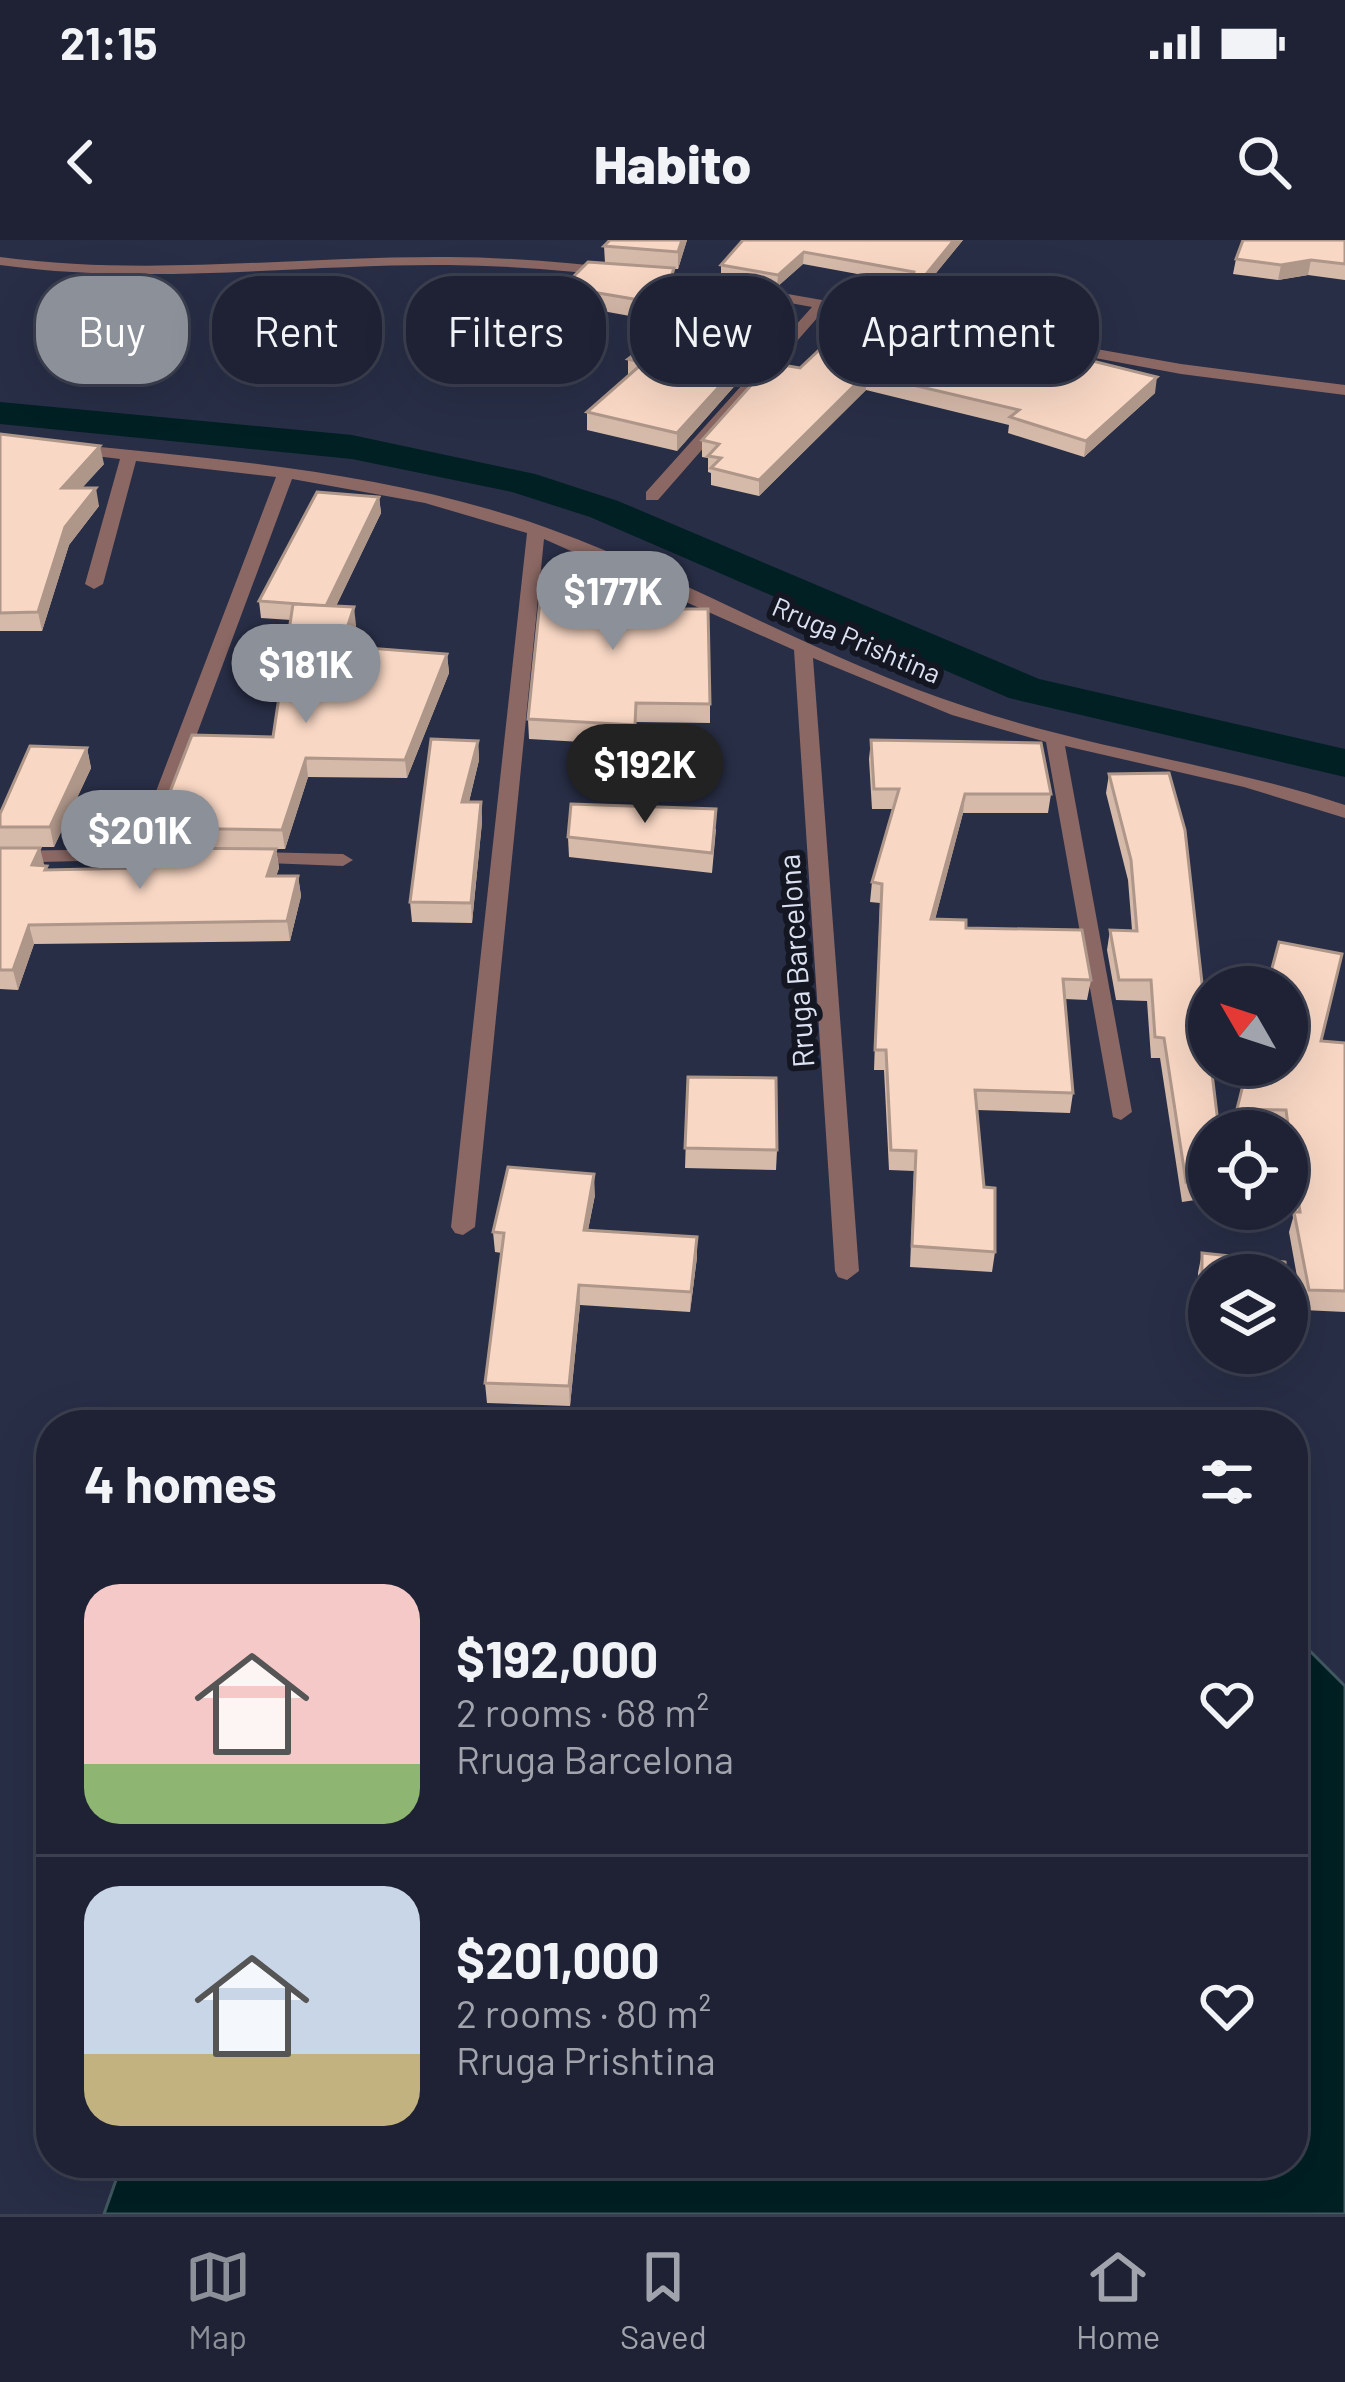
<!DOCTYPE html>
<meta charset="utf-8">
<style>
body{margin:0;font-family:Barlow,sans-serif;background:#2b2f40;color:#f1f3f6;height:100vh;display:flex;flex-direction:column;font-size:45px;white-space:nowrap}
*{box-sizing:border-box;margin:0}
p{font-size:39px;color:#a1a4ac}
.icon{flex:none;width:66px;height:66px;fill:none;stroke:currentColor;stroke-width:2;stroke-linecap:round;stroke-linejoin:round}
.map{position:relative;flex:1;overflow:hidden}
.details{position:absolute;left:36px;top:1170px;width:1272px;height:768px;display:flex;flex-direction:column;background:#1e2234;border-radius:48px;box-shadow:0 12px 48px #0002,0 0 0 3px #3c3f4f}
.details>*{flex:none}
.top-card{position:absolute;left:36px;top:36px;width:1275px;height:108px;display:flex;gap:24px}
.needle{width:78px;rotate:309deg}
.buttons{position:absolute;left:1188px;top:726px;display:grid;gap:24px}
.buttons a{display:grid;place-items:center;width:120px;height:120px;border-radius:50%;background:#1e2234;box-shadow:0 12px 48px #0002,0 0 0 3px #3c3f4f;font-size:60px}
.price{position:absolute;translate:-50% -102px;padding:0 27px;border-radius:42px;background:#8c9099;color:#fff;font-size:39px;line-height:78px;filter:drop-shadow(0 3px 6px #0008)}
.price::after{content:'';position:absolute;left:50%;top:72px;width:36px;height:27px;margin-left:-18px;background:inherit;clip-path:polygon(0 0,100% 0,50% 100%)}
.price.current{background:#222;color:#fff}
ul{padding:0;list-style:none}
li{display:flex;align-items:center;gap:36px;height:300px;padding:0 48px}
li+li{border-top:3px solid #3c3f4f}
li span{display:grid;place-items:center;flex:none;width:336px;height:240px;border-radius:36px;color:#555}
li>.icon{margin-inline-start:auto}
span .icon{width:144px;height:144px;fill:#fffc;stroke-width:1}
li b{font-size:51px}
h2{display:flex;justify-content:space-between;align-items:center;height:144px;padding:0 48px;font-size:51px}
.tag{padding:0 42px;border-radius:48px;background:#1e2234;box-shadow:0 12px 48px #0002,0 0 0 3px #3c3f4f;font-size:42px;line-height:108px}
.tag.current{background:#8c9099;color:#fff}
.status{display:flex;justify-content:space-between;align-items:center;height:84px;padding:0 60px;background:#1e2234;direction:ltr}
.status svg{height:33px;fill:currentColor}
header{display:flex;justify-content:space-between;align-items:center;height:156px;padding:0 48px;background:#1e2234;font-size:54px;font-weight:800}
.dock{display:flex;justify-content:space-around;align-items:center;height:168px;border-top:3px solid #3c3f4f;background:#1e2234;font-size:33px;color:#a1a4ac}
.dock a{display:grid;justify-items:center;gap:6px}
.dock .current{color:#8c9099}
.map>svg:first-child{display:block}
.water{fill:#002024;stroke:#425a62;stroke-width:3}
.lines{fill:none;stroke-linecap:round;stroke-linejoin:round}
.canal{fill:#002024;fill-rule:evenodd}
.street{fill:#8b6864;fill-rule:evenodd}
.wall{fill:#d5b9a9}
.shaded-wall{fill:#ae9689}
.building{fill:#f8d7c4;stroke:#ae9689;stroke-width:3}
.labels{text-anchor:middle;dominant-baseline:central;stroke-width:12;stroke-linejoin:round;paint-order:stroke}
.far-street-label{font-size:27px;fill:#dde2f2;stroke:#141722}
.street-label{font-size:30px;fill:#dde2f2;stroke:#141722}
</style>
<div class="status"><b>21:15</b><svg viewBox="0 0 49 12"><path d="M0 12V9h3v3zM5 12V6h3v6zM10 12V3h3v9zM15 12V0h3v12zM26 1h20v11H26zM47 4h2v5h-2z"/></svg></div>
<header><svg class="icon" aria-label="back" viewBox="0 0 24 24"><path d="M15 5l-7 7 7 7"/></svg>Habito<svg class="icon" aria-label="search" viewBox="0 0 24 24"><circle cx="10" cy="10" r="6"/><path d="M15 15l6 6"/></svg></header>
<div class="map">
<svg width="1345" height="1974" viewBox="0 0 1345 1974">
<rect width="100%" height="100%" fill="#282e46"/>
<polygon class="water" points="1293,1394 1345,1446 1345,1974 104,1974 122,1923 1293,1923"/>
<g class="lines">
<polygon class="canal" points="0,162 352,195 535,234 618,261 1039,439 1345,509 1345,537 1009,458 590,277 512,252 352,219 0,184"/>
<g class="street">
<path d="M0,17C150,37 297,16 448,17C598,18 746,46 893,73L900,77L893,81L825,69L658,260H646V252L812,67C692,45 570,26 448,25C297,24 150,46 0,25Z"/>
<polygon points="945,82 1181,124 1345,145 1345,155 1181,134 940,89 940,83"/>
<path d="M69,204C230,220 396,233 550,289C693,341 823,420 967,467C1091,509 1221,524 1345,565V578L1244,547L1065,506L1132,872L1121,880L1113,877L1046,502L952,475L813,418L859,1031L847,1040L838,1037L835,1031L794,410L544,299L475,987L463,995L455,993L451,987L527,293L425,263L292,239L154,609L162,611V619L0,623V611L134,609L276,237L136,221L103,344L94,349L85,344L120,219L63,212L61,209Z"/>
<polygon points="250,612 343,614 353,620 343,626 243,622 240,618"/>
</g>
</g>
<g class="wall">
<polygon points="610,0 687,0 678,29 674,29 674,45 663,82 564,64 563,47 605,23 604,6"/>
<polygon points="743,0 963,0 909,66 912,44 803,24 777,47 721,37 721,25"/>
<polygon points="1345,0 1345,40 1308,35 1278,40 1233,34 1236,19"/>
<polygon points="761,45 761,61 724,110 747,116 746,133 677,211 587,190 587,172 628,136 628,119 679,81 679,67"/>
<polygon points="800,128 1155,153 1084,217 1008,193 1009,185 866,150 759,256 711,245 711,233 708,232 708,218 702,217 702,200"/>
<polygon points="0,194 104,224 81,248 99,266 69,305 42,391 0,391"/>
<polygon points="379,257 381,273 336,366 356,385 349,407 447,414 449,433 407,538 308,537 285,609 276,609 279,628 276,636 298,636 301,656 290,701 34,704 18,750 0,749 0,608 44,626 48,630 138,628 159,608 156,588 273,497 291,380 261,378 259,361"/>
<polygon points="624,351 622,369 710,464 710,483 636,482 635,505 529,499 528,479"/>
<polygon points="871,500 1051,554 1048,573 963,573 935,679 966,688 1091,740 1087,760 1065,759 1073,853 1070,873 977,870 984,947 995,1012 992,1032 910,1027 914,931 889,930 884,830 874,830 880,663 870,662 872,642 894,569 872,569 869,519"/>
<polygon points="478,501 479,520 469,562 481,562 482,582 472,683 412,682 410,662"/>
<polygon points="87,508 91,528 54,607 0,607 0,574"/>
<polygon points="1109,534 1209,891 1209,958 1182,962 1160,818 1151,818 1147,761 1116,760 1107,710 1110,690 1132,690 1128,640 1106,553"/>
<polygon points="716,589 712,633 569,617 568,597"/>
<polygon points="1321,801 1345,803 1345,1072 1303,1070 1289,992 1293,978 1287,934 1287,891 1232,889 1248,825"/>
<polygon points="688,837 777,910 776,930 685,928"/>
<polygon points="595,955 588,990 697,1017 690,1072 580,1065 570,1166 487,1163 485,1143 502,1013 495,1012 493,992"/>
<polygon points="1202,1013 1209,1035 1209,1097 1197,1095 1198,1033"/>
</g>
<g class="shaded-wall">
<polygon points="682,0 687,0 678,29 678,12"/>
<polygon points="954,0 963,0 909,66 910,54"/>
<polygon points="804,12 803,24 777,47 778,35"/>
<polygon points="1311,20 1308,35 1278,40 1281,25"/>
<polygon points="674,28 674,45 663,82 663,64"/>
<polygon points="761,45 761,61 713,124 713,107"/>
<polygon points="747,116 746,133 677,211 677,193"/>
<polygon points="866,134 866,150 759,256 759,240"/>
<polygon points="1157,137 1155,153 1084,217 1086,201"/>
<polygon points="100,206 104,224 66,266 62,248"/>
<polygon points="96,248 99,266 69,305 42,391 38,372 65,287"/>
<polygon points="379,257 381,273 328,383 326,366"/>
<polygon points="354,367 356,385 343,424 341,406"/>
<polygon points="447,414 449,433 407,538 405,520"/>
<polygon points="478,501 479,520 464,582 462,562"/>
<polygon points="87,508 91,528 54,607 50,587"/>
<polygon points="306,518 308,537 285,609 282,590"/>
<polygon points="965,554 963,573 930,699 931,679"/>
<polygon points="481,562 482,582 472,683 471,663"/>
<polygon points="40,608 45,628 32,625"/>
<polygon points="276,609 279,628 270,655 267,636"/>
<polygon points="298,636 301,656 290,701 287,681"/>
<polygon points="29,685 34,704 18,750 13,730"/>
<polygon points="594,934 595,955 584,1010 584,990"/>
<polygon points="697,997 697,1017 690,1072 691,1052"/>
<polygon points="579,1045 580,1065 570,1166 569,1146"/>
</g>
<g class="building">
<polygon points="610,0 682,0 678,12 604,6"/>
<polygon points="743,0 954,0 910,54 914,32 804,12 778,35 721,25"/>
<polygon points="1243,0 1345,0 1345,24 1311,20 1281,25 1236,19"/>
<polygon points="588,22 674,28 663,64 563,47"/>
<polygon points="708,35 761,45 713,107 747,116 677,193 587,172 643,123 628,119 693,70 679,67"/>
<polygon points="867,65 1157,137 1086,201 1010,177 1019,170 866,134 759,240 711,228 721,218 708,216 719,204 702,200 771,123 800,128"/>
<polygon points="0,194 100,206 62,248 96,248 65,287 38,372 0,373"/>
<polygon points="317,252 379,257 326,366 259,361"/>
<polygon points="543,331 624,333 619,369 708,369 710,464 636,463 635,485 528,479"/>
<polygon points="293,364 354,367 341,406 447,414 405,520 306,518 282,590 156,588 192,495 273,497"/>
<polygon points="431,499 478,501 462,562 481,562 471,663 410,662"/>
<polygon points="871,500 1041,503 1051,554 965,554 931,679 966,680 966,688 1082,690 1091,740 1063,739 1073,853 975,850 984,947 995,948 995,1012 912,1006 916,911 891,910 886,810 875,810 882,644 872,642 899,549 874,549"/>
<polygon points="30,506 87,508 50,587 0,587 0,574"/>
<polygon points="1169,533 1185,590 1209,806 1209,825 1211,825 1219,891 1209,891 1209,939 1186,942 1164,798 1155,797 1151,740 1119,740 1110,690 1137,691 1131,620 1109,534"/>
<polygon points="571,564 716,569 712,613 568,597"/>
<polygon points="0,608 40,608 32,625 47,626 45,630 138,628 146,608 276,609 267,636 298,636 287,681 29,685 13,730 0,730"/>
<polygon points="1279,702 1342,714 1321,801 1345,803 1345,1051 1309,1050 1294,972 1300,972 1286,870 1237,869 1248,825 1287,825 1287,747 1267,747"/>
<polygon points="688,837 776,838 777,910 685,908"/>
<polygon points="508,927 594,934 584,990 697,997 691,1052 579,1045 569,1146 485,1143 504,993 493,992"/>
<polygon points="1202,1013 1285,1022 1286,1035 1209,1035 1209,1076 1202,1075"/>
</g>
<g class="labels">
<g class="far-street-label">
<text transform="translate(857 399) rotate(23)">Rruga Prishtina</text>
</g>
<g class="street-label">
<text transform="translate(795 721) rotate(-94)">Rruga Barcelona</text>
</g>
</g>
</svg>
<div class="buttons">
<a><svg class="needle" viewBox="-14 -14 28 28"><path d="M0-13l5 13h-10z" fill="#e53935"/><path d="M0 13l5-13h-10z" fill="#a1a4ac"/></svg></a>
<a><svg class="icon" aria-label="locate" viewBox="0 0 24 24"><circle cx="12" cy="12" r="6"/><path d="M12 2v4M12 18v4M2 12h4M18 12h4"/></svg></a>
<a><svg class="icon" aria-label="layers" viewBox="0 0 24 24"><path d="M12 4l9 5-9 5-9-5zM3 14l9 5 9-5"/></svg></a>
</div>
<b class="price" style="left:613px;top:413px">$177K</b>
<b class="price" style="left:306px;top:486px">$181K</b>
<b class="price current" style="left:645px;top:586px">$192K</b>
<b class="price" style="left:140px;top:652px">$201K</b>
<div class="top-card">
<a class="tag current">Buy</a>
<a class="tag">Rent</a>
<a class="tag">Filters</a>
<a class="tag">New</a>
<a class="tag">Apartment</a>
</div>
<section class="details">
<h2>4 homes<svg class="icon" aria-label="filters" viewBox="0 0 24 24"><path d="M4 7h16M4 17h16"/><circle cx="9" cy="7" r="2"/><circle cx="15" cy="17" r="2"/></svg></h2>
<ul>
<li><span style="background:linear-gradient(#f6c9c9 75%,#8fb573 0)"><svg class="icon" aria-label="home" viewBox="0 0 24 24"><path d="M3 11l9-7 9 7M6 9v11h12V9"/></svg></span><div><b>$192,000</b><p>2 rooms · 68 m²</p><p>Rruga Barcelona</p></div><svg class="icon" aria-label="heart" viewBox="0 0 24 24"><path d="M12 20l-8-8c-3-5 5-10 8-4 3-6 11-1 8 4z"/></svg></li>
<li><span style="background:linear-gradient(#c9d6e8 70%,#c2b280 0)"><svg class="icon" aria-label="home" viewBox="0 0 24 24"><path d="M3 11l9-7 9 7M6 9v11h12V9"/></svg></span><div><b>$201,000</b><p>2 rooms · 80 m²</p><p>Rruga Prishtina</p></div><svg class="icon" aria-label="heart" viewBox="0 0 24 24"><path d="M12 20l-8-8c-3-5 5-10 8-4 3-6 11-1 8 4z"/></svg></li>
</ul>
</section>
</div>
<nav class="dock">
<a class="current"><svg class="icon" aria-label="map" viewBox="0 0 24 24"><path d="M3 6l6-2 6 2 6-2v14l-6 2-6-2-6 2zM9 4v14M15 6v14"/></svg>Map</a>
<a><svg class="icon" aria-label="saved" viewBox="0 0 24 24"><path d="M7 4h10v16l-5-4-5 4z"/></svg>Saved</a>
<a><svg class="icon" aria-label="home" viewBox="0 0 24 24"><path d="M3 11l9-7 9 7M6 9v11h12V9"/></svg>Home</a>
</nav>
